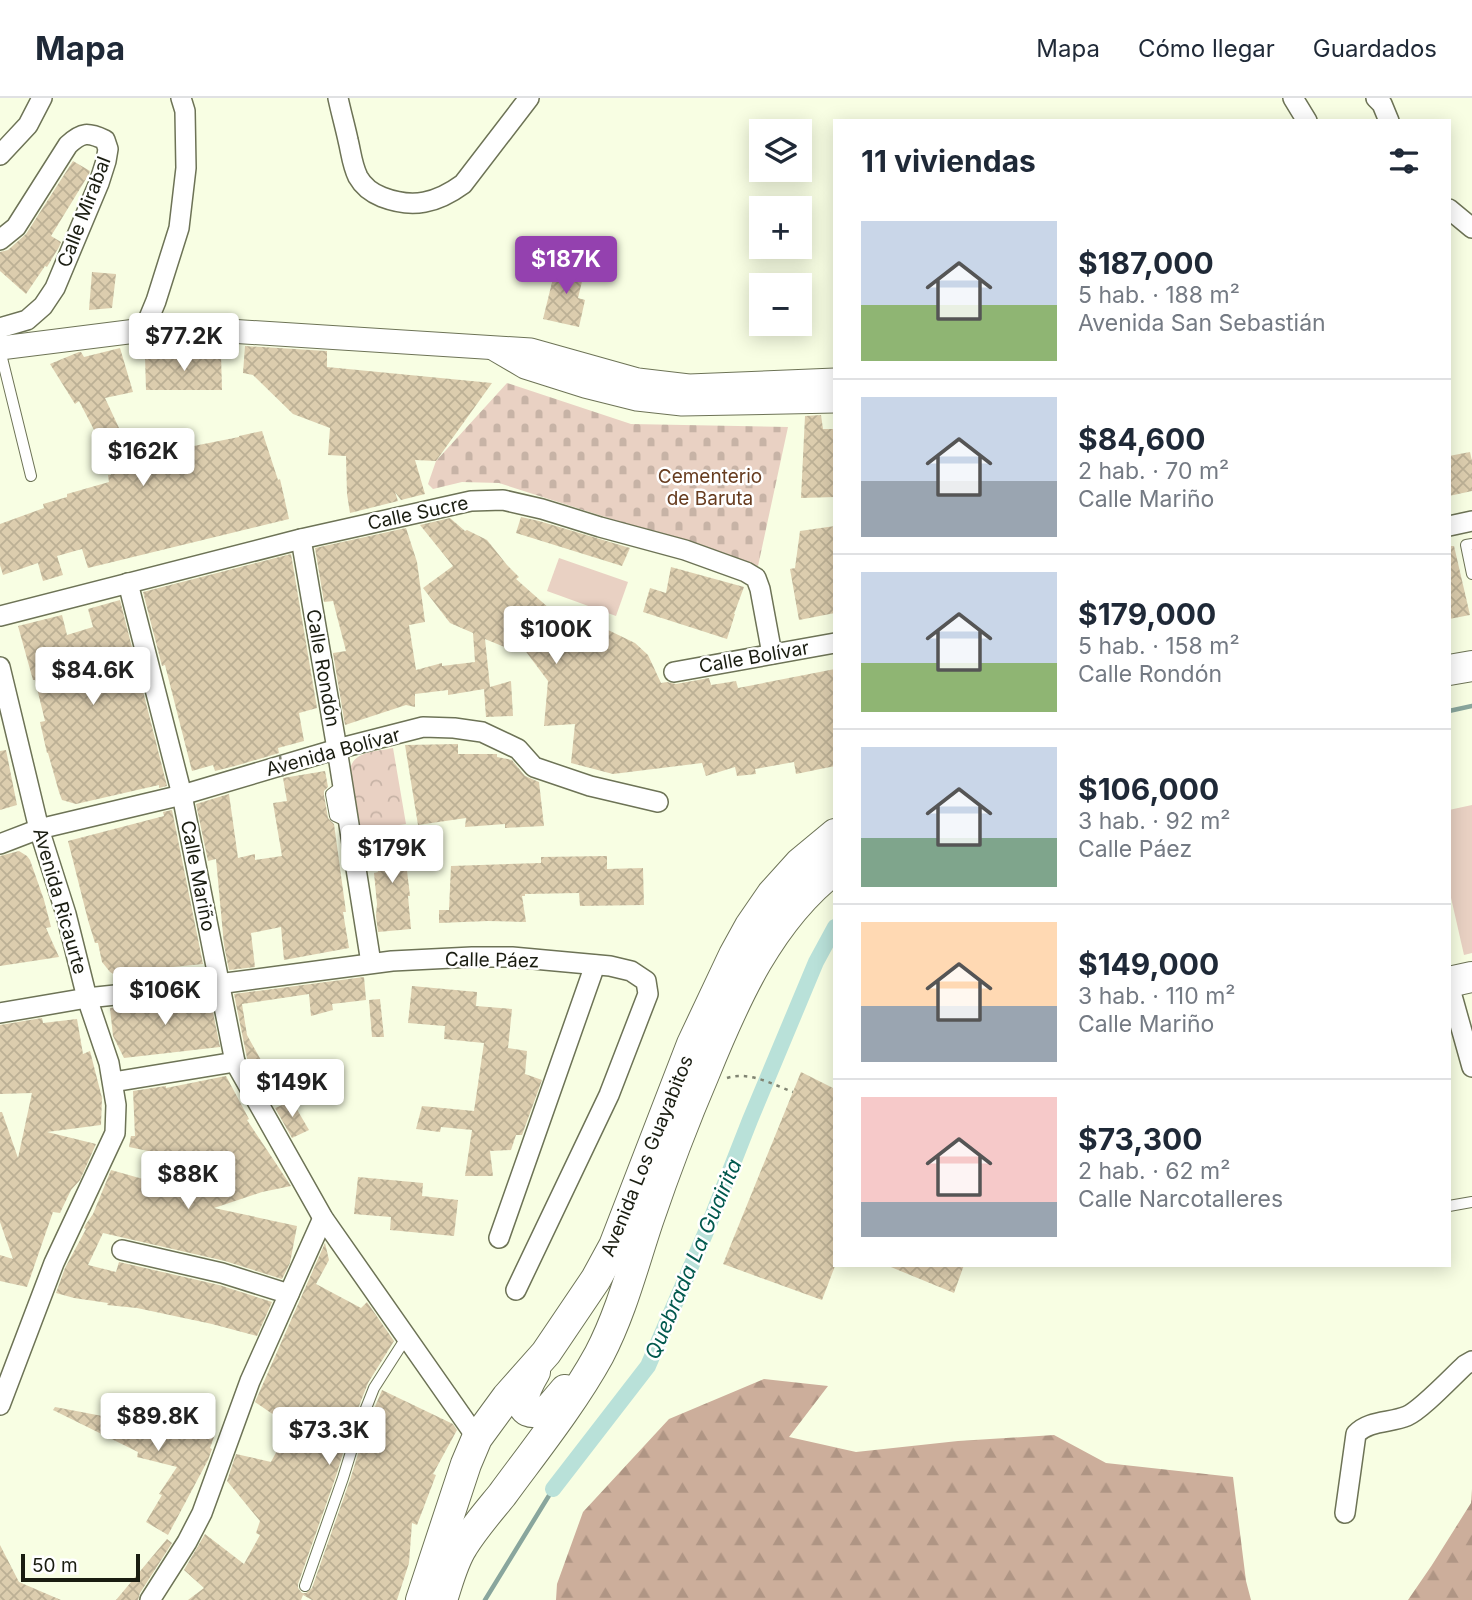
<!DOCTYPE html>
<html lang="es">
<meta charset="utf-8">
<style>
body{margin:0;font-family:Inter,sans-serif;background:#f6f6f7;color:#1f2937;height:100vh;display:flex;flex-direction:column;font-size:26px;white-space:nowrap}
*{box-sizing:border-box;margin:0}
p{font-size:23px;color:#747a83}
.icon{flex:none;width:38px;height:38px;fill:none;stroke:currentColor;stroke-width:2;stroke-linecap:round;stroke-linejoin:round}
.map{position:relative;flex:1;overflow:hidden}
.side{position:absolute;left:833px;top:21px;width:618px;height:1148px;display:flex;flex-direction:column;background:#fff;border-radius:0px;box-shadow:0 4px 18px #0003}
.side>*{flex:none}
.tools{position:absolute;left:749px;top:21px;display:grid;gap:14px}
.tools a{display:grid;place-items:center;width:63px;height:63px;border-radius:0px;background:#fff;box-shadow:0 4px 18px #0003;font-size:35px}
.scale{position:absolute;left:21px;bottom:18px;width:119px;box-sizing:border-box;padding-left:7px;border:4px solid #1a1d11;border-top:0;font-size:19px;line-height:24px;white-space:nowrap;color:#1a1d11;-webkit-text-stroke:5px #fff;paint-order:stroke}
.price{position:absolute;translate:-50% -60px;padding:0 16px;border-radius:7px;background:#fff;color:#222;font-size:23px;line-height:46px;filter:drop-shadow(0 2px 4px #0008)}
.price::after{content:'';position:absolute;left:50%;top:42px;width:21px;height:16px;margin-left:-10px;background:inherit;clip-path:polygon(0 0,100% 0,50% 100%)}
.price.selected{background:#9441af;color:#fff}
ul{padding:0;list-style:none}
li{display:flex;align-items:center;gap:21px;height:175px;padding:0 28px}
li+li{border-top:2px solid #e0e1e3}
li span{display:grid;place-items:center;flex:none;width:196px;height:140px;border-radius:0px;color:#555}
li>.icon{margin-inline-start:auto}
span .icon{width:84px;height:84px;fill:#fffc;stroke-width:1}
li b{font-size:30px}
h2{display:flex;justify-content:space-between;align-items:center;height:84px;padding:0 28px;font-size:30px}
header{display:flex;align-items:center;gap:42px;box-sizing:border-box;height:98px;padding:0 35px;background:#fff;border-bottom:2px solid #e0e1e3}
header strong{font-size:33px}
nav{display:flex;gap:38px;margin-inline-start:auto;font-size:24px}
.map>svg:first-child{display:block}
.grass{fill:#e9d1c3}
.forest{fill:url(#forest-firs)}
.cemetery{fill:url(#cemetery-stones)}
.park{fill:url(#park-crowns)}
.lines{fill:none;stroke-linecap:round;stroke-linejoin:round}
.stream{stroke:#89a69d;stroke-width:4.5}
.canal{stroke:#b9e1d9;stroke-width:16}
.building{fill:url(#building-cross-hatch)}
.service-casing{stroke:#6d7356;stroke-width:12}
.minor-casing{stroke:#6d7356;stroke-width:22}
.tertiary-casing{stroke:#6d7356;stroke-width:25}
.primary-casing{stroke:#6d7356;stroke-width:32}
.path{stroke:#808472;stroke-width:2.5;stroke-dasharray:3.5 5;stroke-linecap:butt}
.service{stroke:#fff;stroke-width:10}
.minor{stroke:#fff;stroke-width:19}
.tertiary{stroke:#fff;stroke-width:23}
.primary{stroke:#fff;stroke-width:30}
.path-bridge{stroke:#808472;stroke-width:2.5;stroke-dasharray:3.5 5;stroke-linecap:butt}
.labels{text-anchor:middle;dominant-baseline:central;stroke-width:5;stroke-linejoin:round;paint-order:stroke}
.street-label{font-size:19px;fill:#1a1d11;stroke:#fff}
.park-label{font-size:19px;fill:#673c1f;stroke:#fff}
.water-label{font-size:21px;font-style:italic;fill:#02594e;stroke:#fff}
</style>
<header>
<strong>Mapa</strong>
<nav><a>Mapa</a><a>Cómo llegar</a><a>Guardados</a></nav>
</header>
<div class="map">
<svg width="1472" height="1502" viewBox="0 0 1472 1502">
<defs>
<pattern id="forest-firs" width="22" height="20" patternUnits="userSpaceOnUse" patternTransform="scale(1.75)"><rect width="22" height="20" fill="#ccae9b"/><path d="M5 1l3.5 6h-7zM16 11l3.5 6h-7z" fill="#af9584"/></pattern>
<pattern id="cemetery-stones" width="16" height="16" patternUnits="userSpaceOnUse" patternTransform="scale(1.75)"><rect width="16" height="16" fill="#e9d1c3"/><path d="M2 7V4a2 2 0 0 1 4 0v3zM10 15v-3a2 2 0 0 1 4 0v3z" fill="#c7b3a6"/></pattern>
<pattern id="park-crowns" width="20" height="18" patternUnits="userSpaceOnUse" patternTransform="scale(1.75)"><rect width="20" height="18" fill="#e9d1c3"/><path d="M2 6a3 3 0 1 1 6 0M12 15a3 3 0 1 1 6 0" fill="none" stroke="#c7b3a6"/></pattern>
<pattern id="building-cross-hatch" width="8" height="8" patternUnits="userSpaceOnUse" patternTransform="scale(1.75)"><rect width="8" height="8" fill="#dccdae"/><path d="M0 0l8 8M0 8l8-8" fill="none" stroke="#bcb095"/></pattern>
</defs>
<rect width="100%" height="100%" fill="#f8fee3"/>
<g class="grass">
<polygon points="559,460 628,484 616,518 547,493"/>
<polygon points="1472,707 1472,855 1464,857 1449,791 1449,712"/>
</g>
<g class="forest">
<polygon points="764,1281 828,1288 789,1339 856,1354 958,1343 1054,1337 1106,1365 1233,1379 1246,1483 1251,1502 556,1502 557,1486 583,1414 669,1321"/>
<polygon points="1472,1391 1472,1502 1408,1502 1432,1467 1471,1405"/>
</g>
<polygon class="cemetery" points="507,285 631,326 788,329 758,468 499,385 462,384 433,391 428,386 436,363"/>
<path class="park" d="M393,650L406,726L360,733L350,671C355,652 376,654 393,650Z"/>
<g class="lines">
<g class="stream">
<polyline points="1449,613 1472,608"/>
<polyline points="485,1502 553,1391"/>
</g>
<polyline class="canal" points="553,1391 648,1268 708,1129 750,1022 816,864 835,829"/>
</g>
<g class="building">
<polygon points="73,63 90,73 89,76 51,138 61,144 59,149 47,169 45,168 26,196 0,173 0,154 8,152 26,136"/>
<polygon points="557,164 585,171 578,200 585,202 579,229 543,221"/>
<polygon points="92,174 116,176 112,210 89,212"/>
<polygon points="245,248 327,253 327,269 492,285 436,363 415,362 425,396 401,402 395,394 398,403 350,415 347,396 346,358 328,357 330,330 293,316 253,277 243,275"/>
<polygon points="120,250 133,294 105,300 133,360 239,339 239,338 262,333 278,382 280,381 289,421 88,470 82,451 57,458 63,477 43,483 38,465 3,477 0,467 0,426 44,410 43,406 67,399 67,396 109,384 108,377 111,377 103,349 79,303 75,306 50,266 79,254 81,254 84,259"/>
<polygon points="221,257 222,292 146,292 145,258"/>
<polygon points="821,317 823,331 835,331 835,399 801,400 805,318"/>
<polygon points="1470,354 1472,363 1472,393 1449,398 1449,358"/>
<polygon points="521,419 539,423 630,450 622,468 516,435"/>
<polygon points="450,420 465,433 467,432 487,442 507,467 519,479 516,481 550,511 579,518 635,545 648,557 661,585 667,584 676,586 709,580 711,587 736,583 738,590 835,571 835,668 796,676 794,664 755,671 756,676 737,678 735,669 706,678 702,665 613,676 571,665 575,626 544,628 548,583 518,543 512,552 485,541 490,589 511,583 513,618 486,619 484,591 448,597 448,592 415,596 415,609 406,607 345,627 333,555 346,553 333,503 324,504 315,450 406,430 417,464 425,524 409,527 416,572 442,565 442,568 475,564 473,535 450,525 423,490 453,468 420,427"/>
<polygon points="835,428 835,515 799,522 790,471 795,470 800,433"/>
<polygon points="1449,448 1454,448 1470,517 1449,521"/>
<polygon points="291,456 317,610 299,615 304,643 278,650 279,655 235,668 215,673 213,667 192,673 165,567 162,568 143,494"/>
<polygon points="671,469 744,489 734,516 735,516 727,541 643,514 650,490 666,495"/>
<polygon points="120,502 167,688 159,690 159,687 76,706 62,702 59,694 48,655 47,655 40,624 45,623 35,582 33,582 18,528 62,517 67,537 93,529 88,511"/>
<polygon points="458,646 458,656 497,656 497,659 512,662 525,678 539,684 544,728 505,730 505,726 465,729 466,720 418,727 405,647"/>
<polygon points="6,652 17,707 0,712 0,653"/>
<polygon points="325,673 328,689 324,693 324,697 328,720 334,726 346,814 343,814 349,850 284,862 281,829 251,835 255,869 229,872 224,847 216,761 208,763 196,706 229,696 238,760 255,756 255,762 282,758 273,705 287,703 283,680"/>
<polygon points="172,712 203,866 153,871 155,880 137,882 115,877 110,874 102,864 98,845 95,845 88,822 68,743 164,718 163,714"/>
<polygon points="403,739 410,798 408,798 411,831 378,834 376,818 377,806 374,775 378,774 372,740"/>
<polygon points="19,753 27,758 30,762 44,802 51,829 46,830 59,859 0,868 0,758"/>
<polygon points="607,758 607,771 643,770 644,807 580,808 579,795 525,796 525,798 522,798 526,824 488,823 439,825 439,812 449,812 451,768 541,765 541,759"/>
<polygon points="364,879 366,902 332,906 333,912 311,918 309,896 242,906 247,937 282,1000 273,1007 247,960 234,896"/>
<polygon points="412,888 477,894 476,908 512,911 508,950 527,953 525,976 542,982 522,1037 516,1037 511,1052 490,1053 493,1078 465,1078 472,1032 441,1029 440,1034 416,1031 422,1008 474,1013 484,945 444,941 445,928 408,925"/>
<polygon points="210,899 220,949 124,960 113,938 110,910"/>
<polygon points="380,901 384,939 372,939 369,902"/>
<polygon points="42,920 43,925 77,921 83,956 90,953 102,1000 101,1027 47,1034 96,1046 80,1082 71,1092 60,1115 53,1114 27,1189 0,1183 0,1157 13,1161 0,1124 0,1014 2,1014 18,1060 32,995 0,996 0,927"/>
<polygon points="801,974 835,991 835,1168 822,1202 723,1166"/>
<polygon points="226,978 249,1021 247,1022 291,1088 262,1094 214,1110 297,1128 290,1165 282,1181 225,1163 103,1135 88,1167 116,1174 119,1164 219,1187 272,1204 257,1238 212,1226 137,1210 107,1207 108,1205 74,1200 56,1195 65,1170 86,1131 84,1130 86,1126 93,1116 111,1072 150,1083 151,1076 197,1074 200,1084 227,1087 224,1077 224,1069 220,1068 217,1059 196,1063 129,1049 131,1038 135,1038 133,993 166,988 166,990"/>
<polygon points="292,1003 309,1032 292,1040 275,1010"/>
<polygon points="358,1079 423,1085 422,1098 458,1102 454,1138 390,1132 391,1119 354,1116"/>
<polygon points="325,1145 329,1162 316,1186 361,1210 367,1204 394,1243 368,1285 352,1326 336,1378 298,1486 298,1490 302,1495 306,1495 312,1490 350,1382 366,1330 382,1292 453,1326 457,1332 433,1376 436,1377 417,1427 412,1425 409,1465 397,1502 312,1502 303,1497 301,1502 188,1502 204,1490 184,1472 205,1436 244,1466 260,1437 256,1435 260,1423 227,1383 236,1356 271,1364 290,1328 255,1304"/>
<polygon points="886,1167 964,1167 954,1195"/>
<polygon points="143,1308 187,1315 179,1333 214,1339 210,1350 212,1351 208,1362 168,1437 146,1424 162,1397 159,1396 177,1369 137,1359 138,1354 53,1312 55,1309 139,1325"/>
<polygon points="167,1441 172,1445 140,1495 138,1502 116,1502"/>
<polygon points="0,1447 19,1484 61,1502 0,1502"/>
</g>
<g class="lines">
<g class="service-casing">
<g id="service">
<polyline points="0,252 31,378"/>
<polyline points="1472,446 1466,447 1472,476"/>
<polyline points="343,687 331,696 335,718 348,724"/>
<polyline points="1449,1108 1472,1104"/>
<polyline points="305,1488 343,1380 359,1328 374,1290 406,1240"/>
</g>
</g>
<g class="minor-casing">
<g id="minor">
<path d="M338,0C341,14 345,28 348,42C351,54 352,67 358,79C363,88 372,95 382,99C413,111 437,105 463,86L529,0"/>
<polyline points="1293,0 1307,23"/>
<polyline points="1376,0 1382,6 1389,23"/>
<polyline points="0,57 28,27 42,0"/>
<polyline points="1449,111 1472,130"/>
<path d="M0,142L16,129L68,47C82,34 88,34 105,42L108,51L106,63L99,85L55,190L43,208L27,222L0,230"/>
<polyline points="144,232 156,203 179,130 186,70 185,13 181,0"/>
<polyline points="1449,428 1472,423"/>
<polyline points="301,441 337,651 371,865"/>
<polyline points="128,485 182,697 235,964 323,1120 477,1340"/>
<polyline points="0,518 301,441 471,403 503,402 542,411 600,429 685,452 746,474 756,480 760,491 772,556"/>
<polyline points="0,569 39,731 66,816 87,900 109,965 116,1007 115,1035 54,1165 0,1307"/>
<polyline points="674,574 835,545"/>
<polyline points="0,746 39,731 182,697 337,651 423,629 454,630 482,634 518,651 534,669 590,688 658,704"/>
<polyline points="1449,887 1472,969"/>
<polyline points="0,915 87,900 218,886 392,863 472,859 512,859 610,868 631,873 646,883 648,896 609,997 516,1192"/>
<polyline points="113,984 235,964"/>
<polyline points="499,1140 595,867"/>
<polyline points="122,1152 222,1175 289,1196"/>
<path d="M1345,1415L1356,1336C1369,1322 1391,1325 1407,1318C1421,1312 1452,1279 1465,1267L1472,1263"/>
<polyline points="150,1502 187,1444 202,1415 250,1283 323,1120"/>
</g>
</g>
<g class="tertiary-casing">
<g id="tertiary">
<polyline points="0,250 144,232 213,232 531,252 638,282 689,288 835,282"/>
<polyline points="496,252 525,269 585,288 637,301 682,306 835,303"/>
</g>
</g>
<g class="primary-casing">
<g id="primary">
<polyline points="1449,572 1472,568"/>
<polyline points="1449,884 1472,879"/>
<path d="M535,1274C525,1291 509,1323 548,1312L565,1292"/>
<polyline points="421,1502 466,1366 477,1340 507,1299 546,1255 596,1181 614,1148 692,946 734,857 750,828 772,796 800,765 835,736"/>
<path d="M442,1502C448,1484 453,1463 463,1448C474,1430 489,1413 502,1397C535,1352 572,1306 599,1257C621,1215 633,1168 648,1123C665,1073 684,1023 705,974C735,900 770,821 835,771"/>
</g>
</g>
<path class="path" d="M727,980C749,973 772,986 793,994"/>
<use href="#service" class="service"/>
<use href="#minor" class="minor"/>
<use href="#tertiary" class="tertiary"/>
<use href="#primary" class="primary"/>
<polyline class="path-bridge" points="280,658 283,680"/>
</g>
<g class="labels">
<g class="street-label">
<text transform="translate(84 114) rotate(-69)">Calle Mirabal</text>
<text transform="translate(418 415) rotate(-12)">Calle Sucre</text>
<text transform="translate(754 559) rotate(-10)">Calle Bolívar</text>
<text transform="translate(323 570) rotate(80)">Calle Rondón</text>
<text transform="translate(333 654) rotate(-15)">Avenida Bolívar</text>
<text transform="translate(198 778) rotate(79)">Calle Mariño</text>
<text transform="translate(60 803) rotate(74)">Avenida Ricaurte</text>
<text transform="translate(492 862) rotate(1)">Calle Páez</text>
<text transform="translate(647 1058) rotate(-68)">Avenida Los Guayabitos</text>
</g>
<g class="park-label">
<text x="710" y="378">Cementerio<tspan x="710" dy="22">de Baruta</tspan></text>
</g>
<g class="water-label">
<text transform="translate(693 1161) rotate(-67)">Quebrada La Guairita</text>
</g>
</g>
</svg>
<div class="tools">
<a><svg class="icon" aria-label="layers" viewBox="0 0 24 24"><path d="M12 4l9 5-9 5-9-5zM3 14l9 5 9-5"/></svg></a>
<a>+</a>
<a>−</a>
</div>
<div class="scale">50 m</div>
<b class="price selected" style="left:566px;top:198px">$187K</b>
<b class="price" style="left:184px;top:275px">$77.2K</b>
<b class="price" style="left:143px;top:390px">$162K</b>
<b class="price" style="left:556px;top:568px">$100K</b>
<b class="price" style="left:93px;top:609px">$84.6K</b>
<b class="price" style="left:392px;top:787px">$179K</b>
<b class="price" style="left:165px;top:929px">$106K</b>
<b class="price" style="left:292px;top:1021px">$149K</b>
<b class="price" style="left:188px;top:1113px">$88K</b>
<b class="price" style="left:158px;top:1355px">$89.8K</b>
<b class="price" style="left:329px;top:1369px">$73.3K</b>
<section class="side">
<h2>11 viviendas<svg class="icon" aria-label="filters" viewBox="0 0 24 24"><path d="M4 7h16M4 17h16"/><circle cx="9" cy="7" r="2"/><circle cx="15" cy="17" r="2"/></svg></h2>
<ul>
<li><span style="background:linear-gradient(#c9d6e8 60%,#8fb573 0)"><svg class="icon" aria-label="home" viewBox="0 0 24 24"><path d="M3 11l9-7 9 7M6 9v11h12V9"/></svg></span><div><b>$187,000</b><p>5 hab. · 188 m²</p><p>Avenida San Sebastián</p></div></li>
<li><span style="background:linear-gradient(#c9d6e8 60%,#9aa5b1 0)"><svg class="icon" aria-label="home" viewBox="0 0 24 24"><path d="M3 11l9-7 9 7M6 9v11h12V9"/></svg></span><div><b>$84,600</b><p>2 hab. · 70 m²</p><p>Calle Mariño</p></div></li>
<li><span style="background:linear-gradient(#c9d6e8 65%,#8fb573 0)"><svg class="icon" aria-label="home" viewBox="0 0 24 24"><path d="M3 11l9-7 9 7M6 9v11h12V9"/></svg></span><div><b>$179,000</b><p>5 hab. · 158 m²</p><p>Calle Rondón</p></div></li>
<li><span style="background:linear-gradient(#c9d6e8 65%,#7fa58c 0)"><svg class="icon" aria-label="home" viewBox="0 0 24 24"><path d="M3 11l9-7 9 7M6 9v11h12V9"/></svg></span><div><b>$106,000</b><p>3 hab. · 92 m²</p><p>Calle Páez</p></div></li>
<li><span style="background:linear-gradient(#ffd9b3 60%,#9aa5b1 0)"><svg class="icon" aria-label="home" viewBox="0 0 24 24"><path d="M3 11l9-7 9 7M6 9v11h12V9"/></svg></span><div><b>$149,000</b><p>3 hab. · 110 m²</p><p>Calle Mariño</p></div></li>
<li><span style="background:linear-gradient(#f6c9c9 75%,#9aa5b1 0)"><svg class="icon" aria-label="home" viewBox="0 0 24 24"><path d="M3 11l9-7 9 7M6 9v11h12V9"/></svg></span><div><b>$73,300</b><p>2 hab. · 62 m²</p><p>Calle Narcotalleres</p></div></li>
</ul>
</section>
</div>
